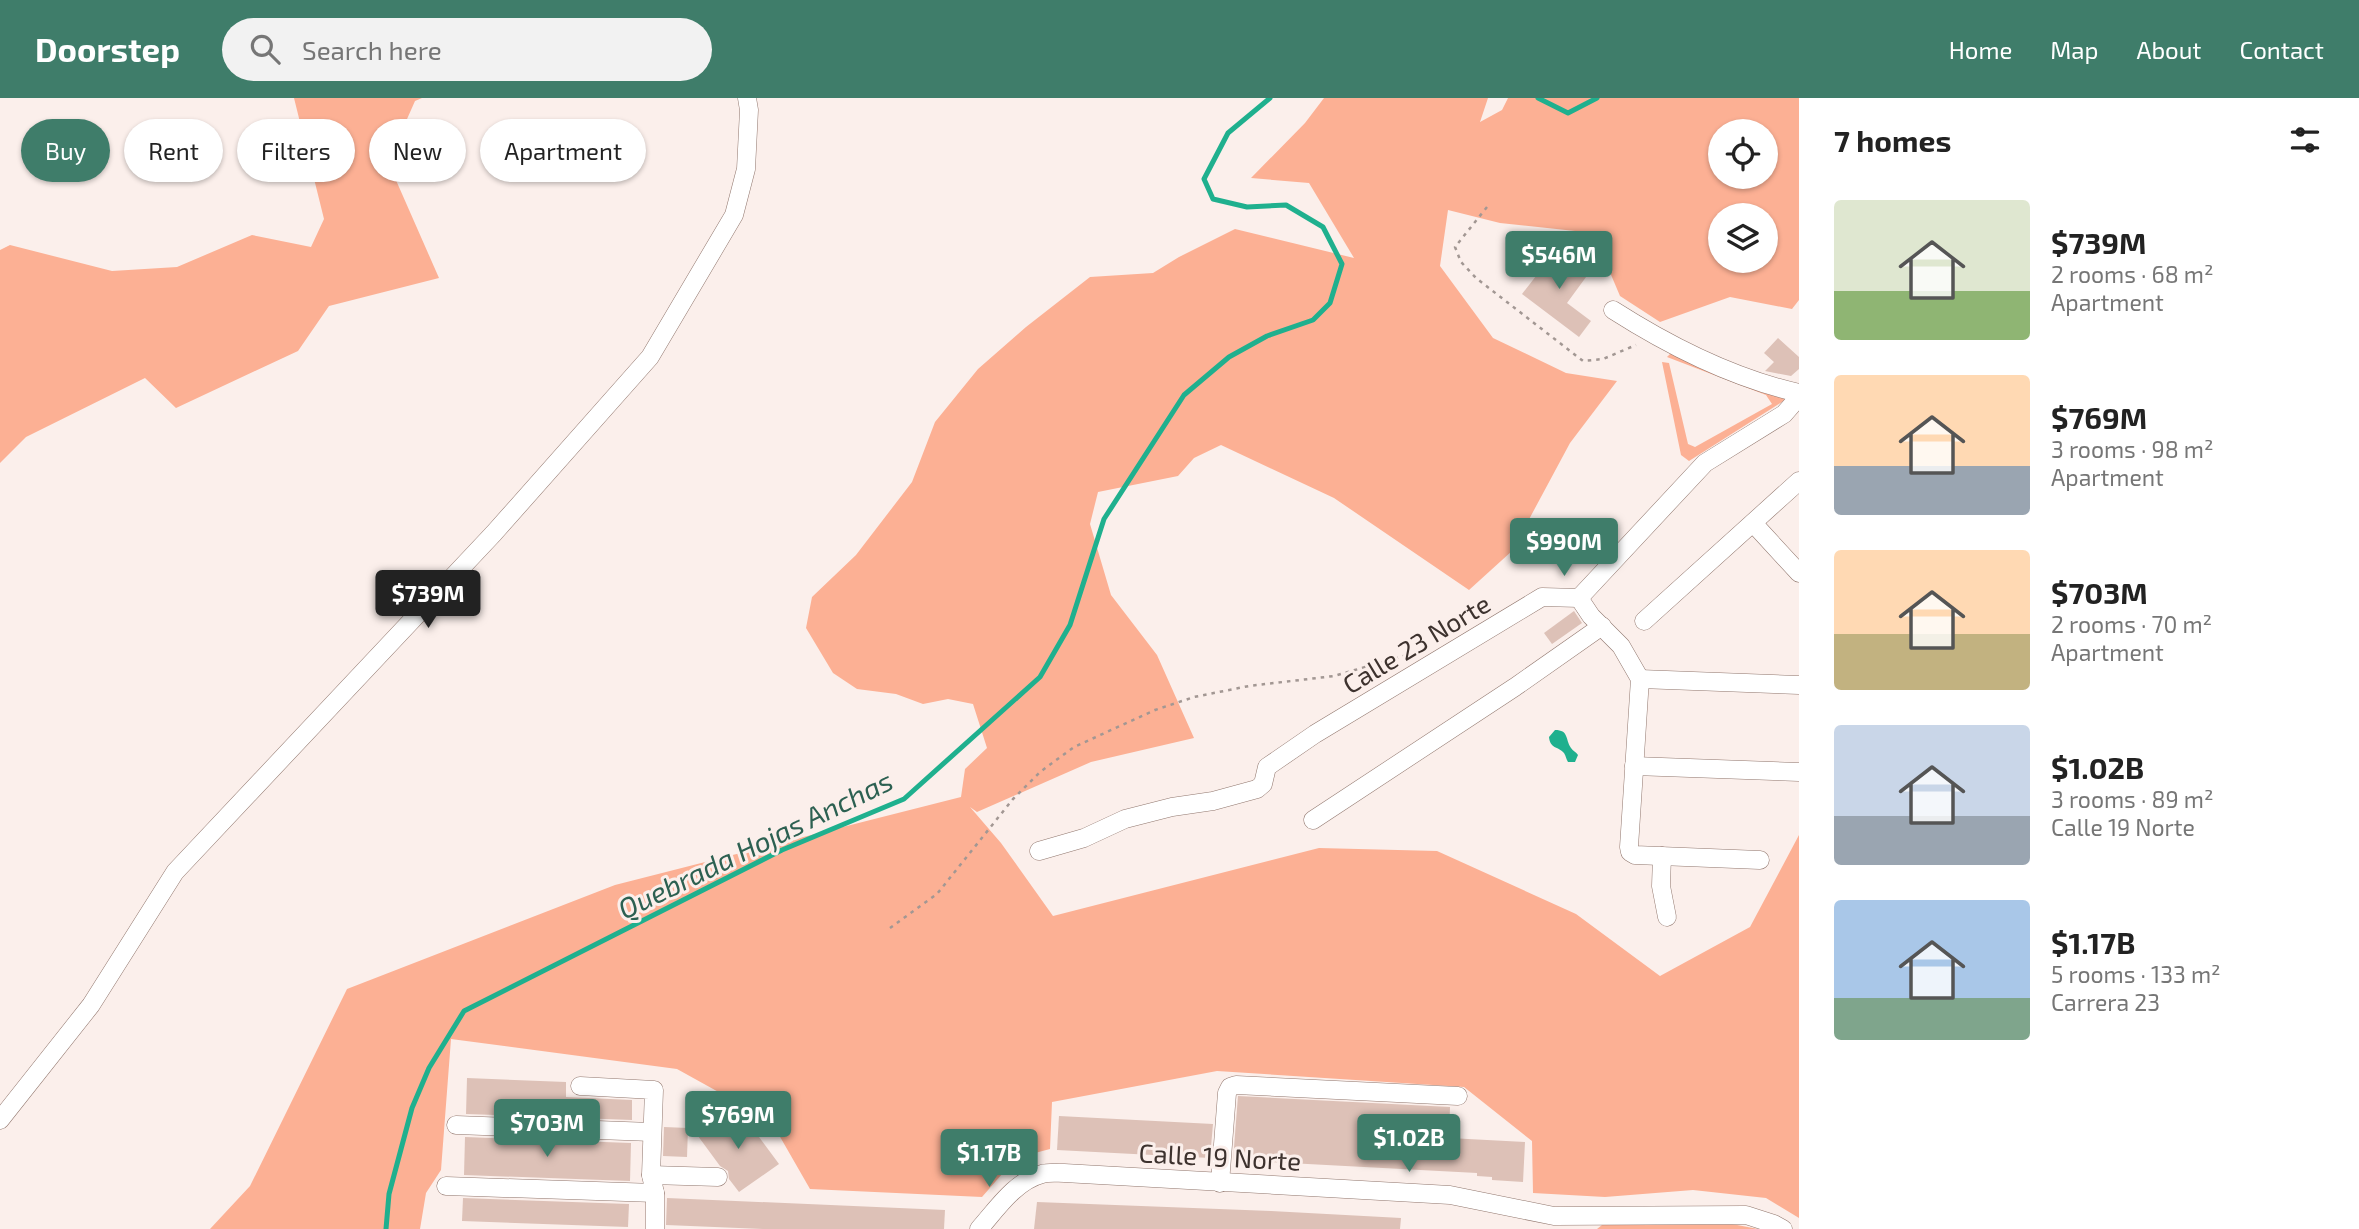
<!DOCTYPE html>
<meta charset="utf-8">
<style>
body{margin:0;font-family:"Exo 2",sans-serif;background:#f2f2f2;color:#222;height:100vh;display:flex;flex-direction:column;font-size:26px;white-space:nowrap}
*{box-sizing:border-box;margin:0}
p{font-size:23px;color:#767676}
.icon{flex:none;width:38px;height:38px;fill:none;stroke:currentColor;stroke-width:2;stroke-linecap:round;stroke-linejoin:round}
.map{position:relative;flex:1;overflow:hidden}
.sheet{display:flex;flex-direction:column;background:#fff;width:560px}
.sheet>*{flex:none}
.top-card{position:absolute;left:21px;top:21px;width:665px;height:63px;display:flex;gap:14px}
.controls{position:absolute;left:1708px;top:21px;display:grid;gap:14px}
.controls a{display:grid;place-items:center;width:70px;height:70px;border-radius:50%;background:#fff;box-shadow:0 2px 5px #0004;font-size:35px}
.price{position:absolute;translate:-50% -60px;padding:0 16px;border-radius:7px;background:#3f7d6a;color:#fff;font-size:23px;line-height:46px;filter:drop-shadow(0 2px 4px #0008)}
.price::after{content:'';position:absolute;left:50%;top:42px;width:21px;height:16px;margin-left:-10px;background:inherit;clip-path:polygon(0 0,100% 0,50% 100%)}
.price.on{background:#222;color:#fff}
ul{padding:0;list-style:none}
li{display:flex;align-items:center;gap:21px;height:175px;padding:0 35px}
li span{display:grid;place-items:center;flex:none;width:196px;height:140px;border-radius:7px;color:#555}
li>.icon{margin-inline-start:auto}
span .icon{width:84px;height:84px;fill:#fffc;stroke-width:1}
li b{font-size:30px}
h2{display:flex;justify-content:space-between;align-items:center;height:84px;padding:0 35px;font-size:30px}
.tag{padding:0 24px;border-radius:32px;background:#fff;box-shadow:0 2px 5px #0004;font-size:24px;line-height:63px}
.tag.on{background:#3f7d6a;color:#fff}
header{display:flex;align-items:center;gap:42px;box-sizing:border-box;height:98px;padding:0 35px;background:#3f7d6a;color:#fff}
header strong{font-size:33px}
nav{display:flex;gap:38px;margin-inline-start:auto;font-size:24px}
.search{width:490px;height:63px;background:#f2f2f2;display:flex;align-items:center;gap:18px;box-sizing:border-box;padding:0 24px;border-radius:38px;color:#767676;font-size:26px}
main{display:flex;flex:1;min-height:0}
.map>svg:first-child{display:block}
.green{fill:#fcb094;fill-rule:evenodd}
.water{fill:#1fb08e}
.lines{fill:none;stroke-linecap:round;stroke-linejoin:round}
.stream{stroke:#1fb08e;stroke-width:5}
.building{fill:#ddc1b7}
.minor-casing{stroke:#91776e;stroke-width:19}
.path{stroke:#a29793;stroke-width:2.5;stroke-dasharray:3.5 5;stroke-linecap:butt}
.minor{stroke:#fff;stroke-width:18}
.labels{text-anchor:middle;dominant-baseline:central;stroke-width:6;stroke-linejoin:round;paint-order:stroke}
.street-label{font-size:26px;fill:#3d322e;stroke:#fbefeb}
.water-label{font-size:28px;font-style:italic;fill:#2c6051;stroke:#fbefeb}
</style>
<header>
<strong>Doorstep</strong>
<div class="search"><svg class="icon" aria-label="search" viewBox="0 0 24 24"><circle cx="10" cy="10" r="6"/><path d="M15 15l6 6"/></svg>Search here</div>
<nav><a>Home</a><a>Map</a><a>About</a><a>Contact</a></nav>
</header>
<main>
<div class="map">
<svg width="1799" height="1131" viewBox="0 0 1799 1131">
<rect width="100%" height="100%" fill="#fbefeb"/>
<g class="green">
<polygon points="294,0 422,0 415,3 388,64 439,180 329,208 298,253 176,310 145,280 26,339 0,365 0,152 10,147 112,173 177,169 252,137 311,149 324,121"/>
<path d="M1324,0H1488L1480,24L1502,12L1508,0H1799V202L1792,211L1730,199L1660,224L1620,198L1609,172L1575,133L1500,125L1448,112L1440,168L1493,240L1566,275L1617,283L1570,345L1512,453L1469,492L1334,400L1221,347L1194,360L1178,378L1098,394L1090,426L1111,497L1157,557L1194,640L1091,664L977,714L970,709L1001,745L1053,818L1319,750L1437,753L1576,816L1660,878L1750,829L1799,737V1120L1766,1100L1693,1092L1605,1099L1533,1095L1532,1043L1464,989L1217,973L1052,1004L1050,1051L1016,1060L982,1099L810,1091L779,1037L751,1012L677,971L451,941L441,1072L426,1095L420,1131H210L250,1088L347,891L615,787L961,699L965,671L987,650L973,606L948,601L923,606L896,596L857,591L833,575L806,530L812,499L856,457L912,384L935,324L978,271L1026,229L1090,179L1153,175L1179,159L1235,131L1354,160L1309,85L1251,80L1305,25ZM1720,33H1766V79H1720ZM1720,117H1766V163H1720Z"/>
<polygon points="1671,255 1783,298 1785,302 1689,363 1681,357 1662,264 1669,265 1688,346 1695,349 1772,306 1766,297 1667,259"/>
<polygon points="1732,1126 1758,1131 1597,1131 1602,1127"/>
</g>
<path class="water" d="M1555,632C1569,632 1565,641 1571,650C1573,653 1576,654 1578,657L1575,664H1568C1566,661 1566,658 1564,655C1558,648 1550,651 1549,639Z"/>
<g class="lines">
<g class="stream">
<polyline points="1538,0 1568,15 1597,0"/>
<polyline points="386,1131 389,1096 412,1010 429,970 464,913 782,752 904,701 1040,579 1070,527 1104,421 1184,297 1229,259 1267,238 1313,222 1330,205 1342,166 1323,129 1286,107 1247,109 1213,101 1204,81 1228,35 1270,0"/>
</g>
</g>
<g class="building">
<polygon points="1557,151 1589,175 1567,205 1591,223 1579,239 1522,196"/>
<polygon points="1778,240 1799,259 1799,271 1791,278 1765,273 1774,264 1764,255"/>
<polygon points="1574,513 1582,525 1552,546 1544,535"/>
<polygon points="467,980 566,984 566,999 632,1002 632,1022 466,1016"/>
<polygon points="1238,998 1450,1009 1449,1040 1525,1044 1523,1084 1492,1082 1492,1079 1477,1078 1477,1075 1233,1062"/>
<polygon points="742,1016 779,1066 739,1094 729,1081 728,1073 720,1068 695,1034 715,1020 722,1030"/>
<polygon points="1059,1018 1213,1026 1210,1060 1057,1052"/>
<polygon points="664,1029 688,1030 687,1059 663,1058"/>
<polygon points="465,1039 631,1045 630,1083 464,1077"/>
<polygon points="463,1100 629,1106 628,1129 462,1123"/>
<polygon points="667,1100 945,1112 944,1131 763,1131 666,1127"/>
<polygon points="1037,1104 1271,1113 1401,1120 1400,1131 1034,1131"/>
</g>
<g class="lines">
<g class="minor-casing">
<g id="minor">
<path d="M1613,212C1671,249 1732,280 1799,295"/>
<polyline points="1753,425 1799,475"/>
<polyline points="1579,500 1591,518 1621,548 1640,581 1629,749 1630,754 1635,757 1760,762"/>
<polyline points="1644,523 1799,383"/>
<polyline points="1640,581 1799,587"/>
<polyline points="1634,668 1799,674"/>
<polyline points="1313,722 1515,589 1602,528"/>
<polyline points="1039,753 1084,740 1125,721 1172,709 1213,703 1257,691 1263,686 1267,669 1315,636 1542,499 1579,500 1705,365 1784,316 1799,299"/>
<polyline points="1662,758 1661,788 1667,819"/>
<polyline points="580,988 654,992 651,1077 655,1095 655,1131"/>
<polyline points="0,1022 91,907 175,774 494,435 650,259 734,117 746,71 749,12 747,0"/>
<polyline points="456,1027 652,1034"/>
<polyline points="651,1077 718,1079"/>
<polyline points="1220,1085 1227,995 1230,989 1236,987 1458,998"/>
<polyline points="446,1088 655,1095"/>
<path d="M979,1131C996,1112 1015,1083 1042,1076C1049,1074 1057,1075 1064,1075L1450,1097L1554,1118L1746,1117L1774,1126L1783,1131"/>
</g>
</g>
<g class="path">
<polyline points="1487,109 1455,149 1461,164 1476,180 1583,263 1603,261 1636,247"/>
<polyline points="890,830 937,796 1013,701 1040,674 1074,649 1155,612 1194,599 1249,588 1334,578 1414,555"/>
</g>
<use href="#minor" class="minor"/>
</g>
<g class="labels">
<g class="street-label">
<text transform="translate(1416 545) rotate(-31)">Calle 23 Norte</text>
<text transform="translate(1220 1058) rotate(3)">Calle 19 Norte</text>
</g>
<g class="water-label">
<text transform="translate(755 746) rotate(-26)">Quebrada Hojas Anchas</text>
</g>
</g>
</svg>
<div class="controls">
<a><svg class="icon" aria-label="locate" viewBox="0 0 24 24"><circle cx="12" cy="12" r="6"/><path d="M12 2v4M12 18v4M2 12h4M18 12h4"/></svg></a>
<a><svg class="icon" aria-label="layers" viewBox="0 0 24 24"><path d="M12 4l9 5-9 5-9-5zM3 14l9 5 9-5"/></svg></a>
</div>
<b class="price" style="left:1559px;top:193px">$546M</b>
<b class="price" style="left:1564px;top:480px">$990M</b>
<b class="price on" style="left:428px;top:532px">$739M</b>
<b class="price" style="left:738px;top:1053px">$769M</b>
<b class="price" style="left:547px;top:1061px">$703M</b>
<b class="price" style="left:1409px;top:1076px">$1.02B</b>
<b class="price" style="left:989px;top:1091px">$1.17B</b>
<div class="top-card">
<a class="tag on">Buy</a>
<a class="tag">Rent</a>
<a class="tag">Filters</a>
<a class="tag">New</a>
<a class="tag">Apartment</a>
</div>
</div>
<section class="sheet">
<h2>7 homes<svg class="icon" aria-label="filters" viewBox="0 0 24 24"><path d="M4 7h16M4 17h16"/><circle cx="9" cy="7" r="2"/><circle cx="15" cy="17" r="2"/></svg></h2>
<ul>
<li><span style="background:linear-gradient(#dfe7d0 65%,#8fb573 0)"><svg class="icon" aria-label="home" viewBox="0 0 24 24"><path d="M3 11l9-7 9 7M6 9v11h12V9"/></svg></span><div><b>$739M</b><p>2 rooms · 68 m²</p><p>Apartment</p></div></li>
<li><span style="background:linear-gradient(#ffd9b3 65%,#9aa5b1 0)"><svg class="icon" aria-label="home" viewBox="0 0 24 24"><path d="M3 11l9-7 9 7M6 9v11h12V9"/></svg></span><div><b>$769M</b><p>3 rooms · 98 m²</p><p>Apartment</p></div></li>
<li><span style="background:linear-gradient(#ffd9b3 60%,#c2b280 0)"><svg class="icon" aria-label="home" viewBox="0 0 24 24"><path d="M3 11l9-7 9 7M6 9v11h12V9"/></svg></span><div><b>$703M</b><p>2 rooms · 70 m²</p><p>Apartment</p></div></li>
<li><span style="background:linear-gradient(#c9d6e8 65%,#9aa5b1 0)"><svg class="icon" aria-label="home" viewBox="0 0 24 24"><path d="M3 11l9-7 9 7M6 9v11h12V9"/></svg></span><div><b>$1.02B</b><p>3 rooms · 89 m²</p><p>Calle 19 Norte</p></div></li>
<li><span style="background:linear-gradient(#a9c7e8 70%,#7fa58c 0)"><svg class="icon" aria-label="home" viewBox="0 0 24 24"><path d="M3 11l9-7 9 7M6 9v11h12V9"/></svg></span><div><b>$1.17B</b><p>5 rooms · 133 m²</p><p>Carrera 23</p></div></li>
</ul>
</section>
</main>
